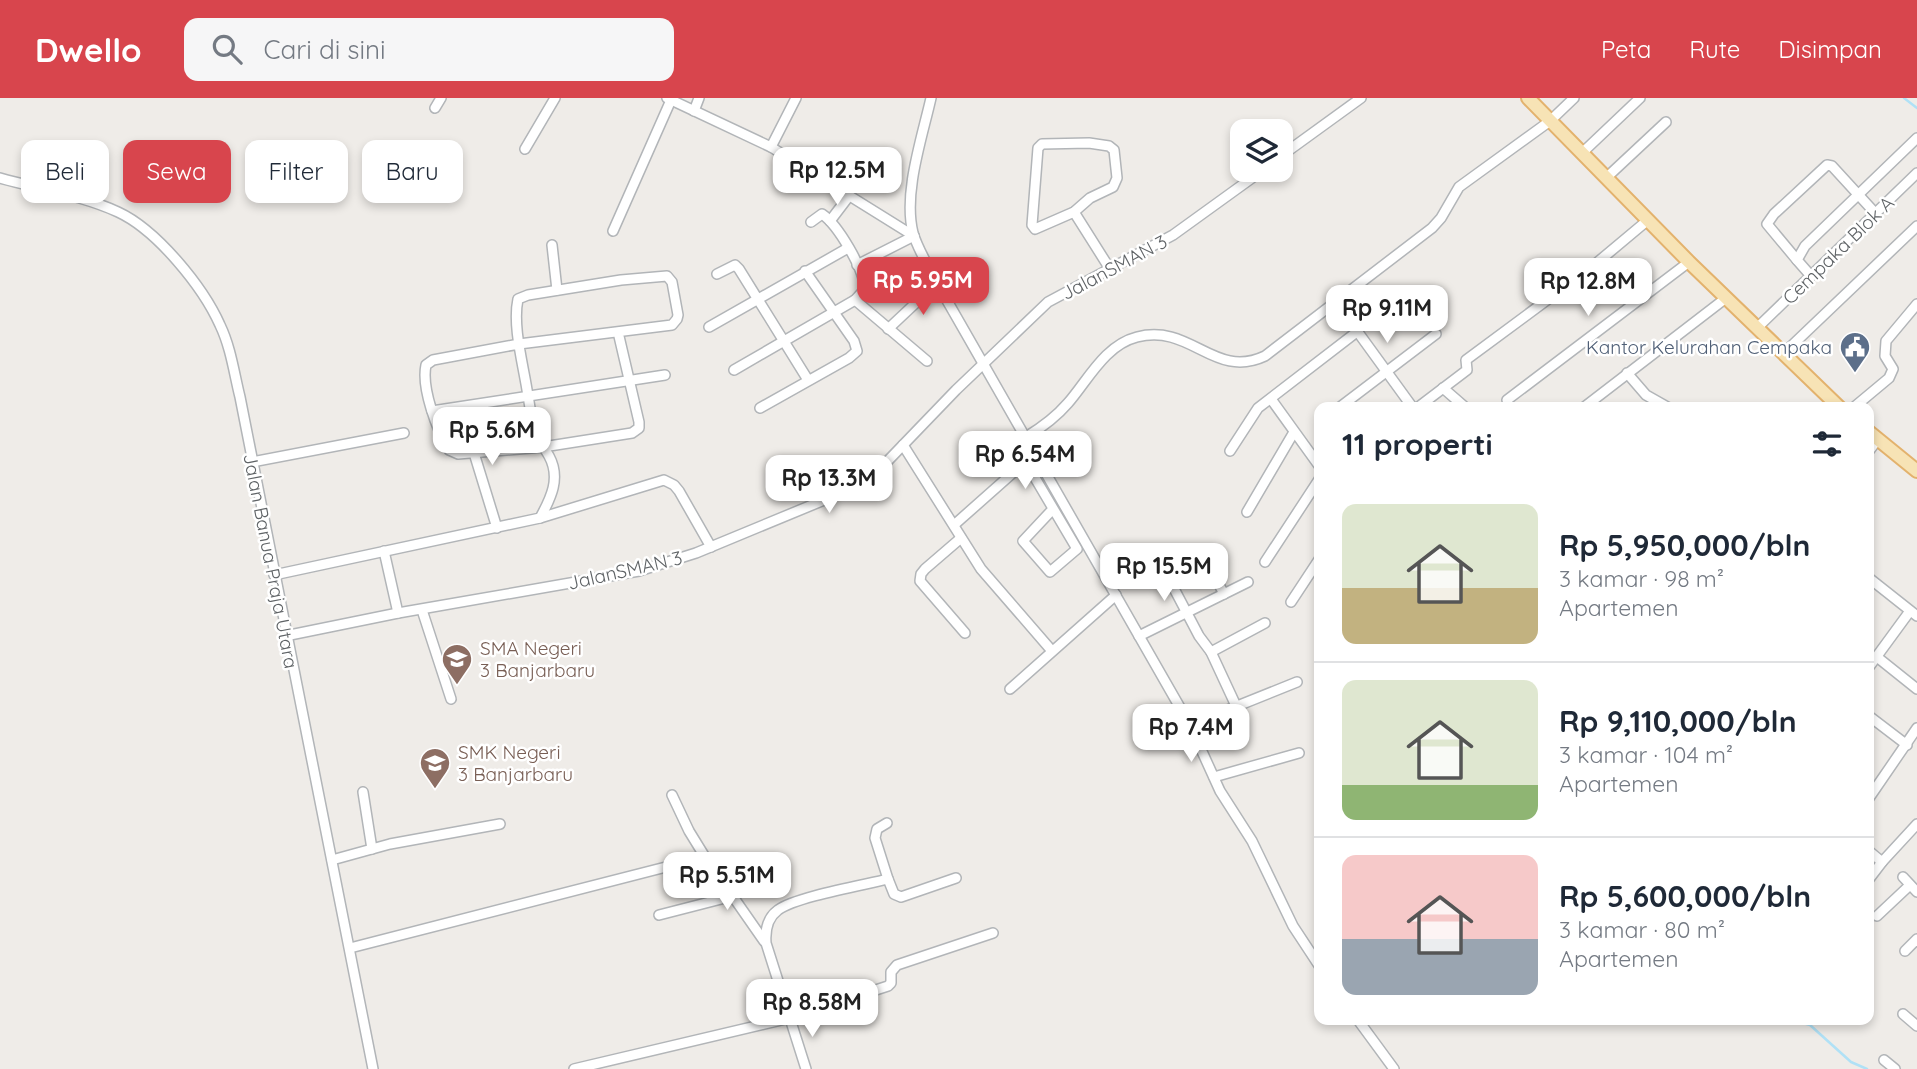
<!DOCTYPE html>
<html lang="id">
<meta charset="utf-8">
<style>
body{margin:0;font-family:Quicksand,sans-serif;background:#f6f6f7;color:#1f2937;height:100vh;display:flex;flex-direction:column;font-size:26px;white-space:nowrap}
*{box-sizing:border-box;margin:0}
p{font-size:23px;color:#747a83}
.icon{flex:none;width:38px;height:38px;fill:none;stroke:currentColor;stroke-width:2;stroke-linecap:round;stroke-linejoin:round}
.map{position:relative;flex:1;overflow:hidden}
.details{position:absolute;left:1314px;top:304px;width:560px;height:623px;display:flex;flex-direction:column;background:#fff;border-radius:14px;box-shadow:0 4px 10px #0003}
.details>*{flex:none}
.banner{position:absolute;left:21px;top:42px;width:665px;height:63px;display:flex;gap:14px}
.controls{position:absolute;left:1230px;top:21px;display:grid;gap:14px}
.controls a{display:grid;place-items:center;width:63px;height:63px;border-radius:14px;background:#fff;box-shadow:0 4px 10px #0003;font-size:35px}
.price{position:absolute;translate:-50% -60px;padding:0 16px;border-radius:14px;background:#fff;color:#222;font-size:23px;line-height:46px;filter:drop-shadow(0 2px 4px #0008)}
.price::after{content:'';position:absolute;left:50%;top:42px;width:21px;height:16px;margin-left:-10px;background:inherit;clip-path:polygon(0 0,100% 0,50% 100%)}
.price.current{background:#d8454d;color:#fff}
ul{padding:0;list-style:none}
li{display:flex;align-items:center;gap:21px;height:175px;padding:0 28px}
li+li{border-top:2px solid #e0e1e3}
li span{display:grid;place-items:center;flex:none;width:196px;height:140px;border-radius:14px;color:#555}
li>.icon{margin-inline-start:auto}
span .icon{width:84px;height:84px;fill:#fffc;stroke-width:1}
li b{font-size:30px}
h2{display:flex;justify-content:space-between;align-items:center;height:84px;padding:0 28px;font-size:30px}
.tag{padding:0 24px;border-radius:14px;background:#fff;box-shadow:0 4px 10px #0003;font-size:24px;line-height:63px}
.tag.current{background:#d8454d;color:#fff}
header{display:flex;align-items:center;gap:42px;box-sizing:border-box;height:98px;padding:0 35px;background:#d8454d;color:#fff}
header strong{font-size:33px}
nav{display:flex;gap:38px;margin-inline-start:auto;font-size:24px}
.search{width:490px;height:63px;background:#f6f6f7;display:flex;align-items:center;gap:18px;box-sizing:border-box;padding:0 24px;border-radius:14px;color:#747a83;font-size:26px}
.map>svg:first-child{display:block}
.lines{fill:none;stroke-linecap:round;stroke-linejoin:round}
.stream{stroke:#b0e1f6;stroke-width:2.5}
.minor-casing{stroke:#b2b5b8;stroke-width:12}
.major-casing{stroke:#e3b26d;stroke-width:16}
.minor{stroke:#fff;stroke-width:9}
.major{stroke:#f7e3b5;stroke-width:12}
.labels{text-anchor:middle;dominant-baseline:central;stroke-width:5;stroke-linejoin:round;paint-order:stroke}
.street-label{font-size:19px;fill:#5f6366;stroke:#fff}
.service-label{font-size:19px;fill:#4e5e75;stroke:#fff;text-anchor:end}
.education-label{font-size:19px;fill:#785e54;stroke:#fff;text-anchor:start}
</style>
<header>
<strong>Dwello</strong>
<div class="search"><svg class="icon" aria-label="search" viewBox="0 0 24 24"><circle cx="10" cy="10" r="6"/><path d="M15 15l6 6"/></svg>Cari di sini</div>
<nav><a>Peta</a><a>Rute</a><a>Disimpan</a></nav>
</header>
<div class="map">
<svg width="1917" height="971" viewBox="0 0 1917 971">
<rect width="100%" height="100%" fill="#efece8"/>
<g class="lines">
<g class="stream">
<polyline points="1904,0 1917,10"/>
<polyline points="1792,922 1810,927 1851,964 1867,971"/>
</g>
<g class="minor-casing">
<g id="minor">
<polyline points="667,0 771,49 914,138"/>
<path d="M931,0C922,40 903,95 913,135C918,152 929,169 937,185L1190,627L1220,693L1252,743L1293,828L1320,869"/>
<polyline points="435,10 441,0"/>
<polyline points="694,13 699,0"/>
<polygon points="1089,45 1109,48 1114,52 1117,80 1113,89 1090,100 1074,114 1035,131 1032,127 1038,50 1042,46"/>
<polyline points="771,49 796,0"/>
<polyline points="525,51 555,0"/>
<polyline points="1582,55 1640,0"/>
<polyline points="1281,58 1361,0"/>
<path d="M0,80C39,91 81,97 118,114C157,132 203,189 220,227C231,250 234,275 240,299L373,971"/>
<polyline points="1606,80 1666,24"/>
<polyline points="1074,114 1110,171"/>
<polyline points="830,123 849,98"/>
<polyline points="613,133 671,2"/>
<polyline points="552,147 557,192"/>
<polyline points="1797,162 1767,126 1774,116 1827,67 1832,68 1876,116"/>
<polyline points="857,167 914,138"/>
<polyline points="717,176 735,167 739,171 808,282"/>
<polyline points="1811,178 1797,162 1805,148 1917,40"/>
<polyline points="855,202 927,263"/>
<polyline points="1336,204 1413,310"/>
<polyline points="709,229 848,150"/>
<polyline points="1758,229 1917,75"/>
<polyline points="888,231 937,185"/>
<polyline points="1784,255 1917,128"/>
<path d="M734,272L855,202L865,191C864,171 838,127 822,116L811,124"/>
<polyline points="1627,275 1646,297 1669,310"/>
<polyline points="1443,290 1466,310"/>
<polyline points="1271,301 1320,369"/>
<polyline points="1507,302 1689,164"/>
<polyline points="1340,309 1436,236"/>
<polyline points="760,310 849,260 857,253 854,243 805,173"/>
<polyline points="1417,310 1467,272 1466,262 1593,168 1648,122"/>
<polyline points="1583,310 1726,200"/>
<polyline points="1853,310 1889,280 1893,271 1885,258 1886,243 1917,206"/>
<polyline points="432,313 665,277"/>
<path d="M1026,339C1041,330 1056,319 1068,305C1088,282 1105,247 1137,239C1191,225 1214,282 1265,258L1432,130L1441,120L1459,89L1550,23L1574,0"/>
<polyline points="903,347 981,471 1052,553"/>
<polyline points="1230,353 1258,310 1358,233"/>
<polyline points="1869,353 1878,341"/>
<polyline points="474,355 497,430"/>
<polyline points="252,364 404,335"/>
<polyline points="1247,414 1294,334"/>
<polyline points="540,420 664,382 674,387 679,393 711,449"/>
<polyline points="954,427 1024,365 1028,368 1077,451 1050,474 1023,443 1053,411"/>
<polyline points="961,440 925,471 921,476 920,483 965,535"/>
<polyline points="384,453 398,515"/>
<polyline points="1206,462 1224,496"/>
<polyline points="1265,464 1320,380"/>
<path d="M274,477L540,420C551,400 561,380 549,358C544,349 537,340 534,330C531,320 530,308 528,298C524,269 512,229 518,201L528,197L621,182L667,178L672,184L678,217L677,221L672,227L519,246L433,262L426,267C421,290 437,332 449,352L458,356L543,349L632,335L639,330V324L618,234"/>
<polyline points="1869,480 1917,518"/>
<polyline points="1169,481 1199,538 1211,554 1237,610"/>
<polyline points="1291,504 1320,460"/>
<polyline points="422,512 451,601"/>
<polyline points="285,538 398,515 639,473 696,455 858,388 878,373 956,292 1048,204 1173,137 1263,72"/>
<polyline points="1139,538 1248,484"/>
<polyline points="1211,554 1265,525"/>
<polyline points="1877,559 1917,591"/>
<polyline points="1869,569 1910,513"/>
<polyline points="1010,591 1116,497"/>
<polyline points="1869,618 1907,647"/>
<polyline points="1190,627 1297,584"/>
<polyline points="1214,679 1299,655"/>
<polyline points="363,694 372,751"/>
<polyline points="1869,700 1917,630"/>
<polyline points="887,725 877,731 875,740 888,781"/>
<polyline points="1869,753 1882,764 1917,726"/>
<polyline points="332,762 390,746 500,726"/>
<polyline points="711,767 764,843"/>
<polyline points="1903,779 1917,794"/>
<polyline points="1869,781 1882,764"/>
<polyline points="659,817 733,798"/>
<polyline points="1877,818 1910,787"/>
<polyline points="350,850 705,759 689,733 672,697"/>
<polyline points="1905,853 1917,841"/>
<polyline points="1903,916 1917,928"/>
<polyline points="1358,922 1394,971"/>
<polyline points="1884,962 1895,971"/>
<polyline points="574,971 790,920 888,888 891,885 891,874 897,867 993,835"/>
<path d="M806,971L766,845C765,832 767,820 778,812C795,799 864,787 888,781L894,796L901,799L956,780"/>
</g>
</g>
<g class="major-casing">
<g id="major">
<polyline points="1528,0 1689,164 1840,310"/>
<polyline points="1869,334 1917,373"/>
</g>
</g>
<use href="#minor" class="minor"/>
<use href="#major" class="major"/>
</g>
<defs>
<g id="civic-pin" transform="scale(1.575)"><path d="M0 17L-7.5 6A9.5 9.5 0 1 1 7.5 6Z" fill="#5c6f8a" stroke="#fff"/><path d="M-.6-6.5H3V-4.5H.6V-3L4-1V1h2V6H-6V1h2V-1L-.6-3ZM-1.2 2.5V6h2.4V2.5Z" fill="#fff"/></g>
<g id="school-pin" transform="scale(1.575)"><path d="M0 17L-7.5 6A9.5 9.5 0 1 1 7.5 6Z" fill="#8d6e63" stroke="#fff"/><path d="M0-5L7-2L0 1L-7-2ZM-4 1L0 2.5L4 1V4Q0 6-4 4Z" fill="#fff"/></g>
</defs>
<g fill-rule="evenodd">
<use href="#civic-pin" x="1855" y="249"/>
<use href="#school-pin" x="457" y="561"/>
<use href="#school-pin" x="435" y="665"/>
</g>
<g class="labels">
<g class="street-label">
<text transform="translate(1838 152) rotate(-44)">Cempaka Blok A</text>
<text transform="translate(1114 169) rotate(-28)">JalanSMAN 3</text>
<text transform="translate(271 463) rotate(79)">Jalan Banua Praja Utara</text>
<text transform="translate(625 472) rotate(-13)">JalanSMAN 3</text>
</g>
<g class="service-label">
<text x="1832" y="249">Kantor Kelurahan Cempaka</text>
</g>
<g class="education-label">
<text x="480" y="550">SMA Negeri<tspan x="480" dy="22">3 Banjarbaru</tspan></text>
<text x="458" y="654">SMK Negeri<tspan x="458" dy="22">3 Banjarbaru</tspan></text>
</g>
</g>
</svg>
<div class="controls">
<a><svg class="icon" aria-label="layers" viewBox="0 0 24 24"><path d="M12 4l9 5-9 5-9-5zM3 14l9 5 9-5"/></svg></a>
</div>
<b class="price" style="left:837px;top:109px">Rp 12.5M</b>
<b class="price current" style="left:923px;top:219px">Rp 5.95M</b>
<b class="price" style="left:1588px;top:220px">Rp 12.8M</b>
<b class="price" style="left:1387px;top:247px">Rp 9.11M</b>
<b class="price" style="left:492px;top:369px">Rp 5.6M</b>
<b class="price" style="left:1025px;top:393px">Rp 6.54M</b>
<b class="price" style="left:829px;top:417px">Rp 13.3M</b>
<b class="price" style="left:1164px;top:505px">Rp 15.5M</b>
<b class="price" style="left:1191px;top:666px">Rp 7.4M</b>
<b class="price" style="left:727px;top:814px">Rp 5.51M</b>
<b class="price" style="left:812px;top:941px">Rp 8.58M</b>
<div class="banner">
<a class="tag">Beli</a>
<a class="tag current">Sewa</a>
<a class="tag">Filter</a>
<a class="tag">Baru</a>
</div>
<section class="details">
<h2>11 properti<svg class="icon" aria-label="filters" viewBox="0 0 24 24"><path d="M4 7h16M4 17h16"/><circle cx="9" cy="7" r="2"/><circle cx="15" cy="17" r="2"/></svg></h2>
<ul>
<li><span style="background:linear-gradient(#dfe7d0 60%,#c2b280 0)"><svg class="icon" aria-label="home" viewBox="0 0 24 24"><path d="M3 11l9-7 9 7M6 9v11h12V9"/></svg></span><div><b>Rp 5,950,000/bln</b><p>3 kamar · 98 m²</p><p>Apartemen</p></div></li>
<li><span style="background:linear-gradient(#dfe7d0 75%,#8fb573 0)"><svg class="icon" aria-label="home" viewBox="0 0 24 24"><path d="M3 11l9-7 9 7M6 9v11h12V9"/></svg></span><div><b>Rp 9,110,000/bln</b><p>3 kamar · 104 m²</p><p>Apartemen</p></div></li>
<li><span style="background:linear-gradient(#f6c9c9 60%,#9aa5b1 0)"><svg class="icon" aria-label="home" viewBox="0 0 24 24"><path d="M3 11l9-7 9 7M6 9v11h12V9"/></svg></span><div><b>Rp 5,600,000/bln</b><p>3 kamar · 80 m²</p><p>Apartemen</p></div></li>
</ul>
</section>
</div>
